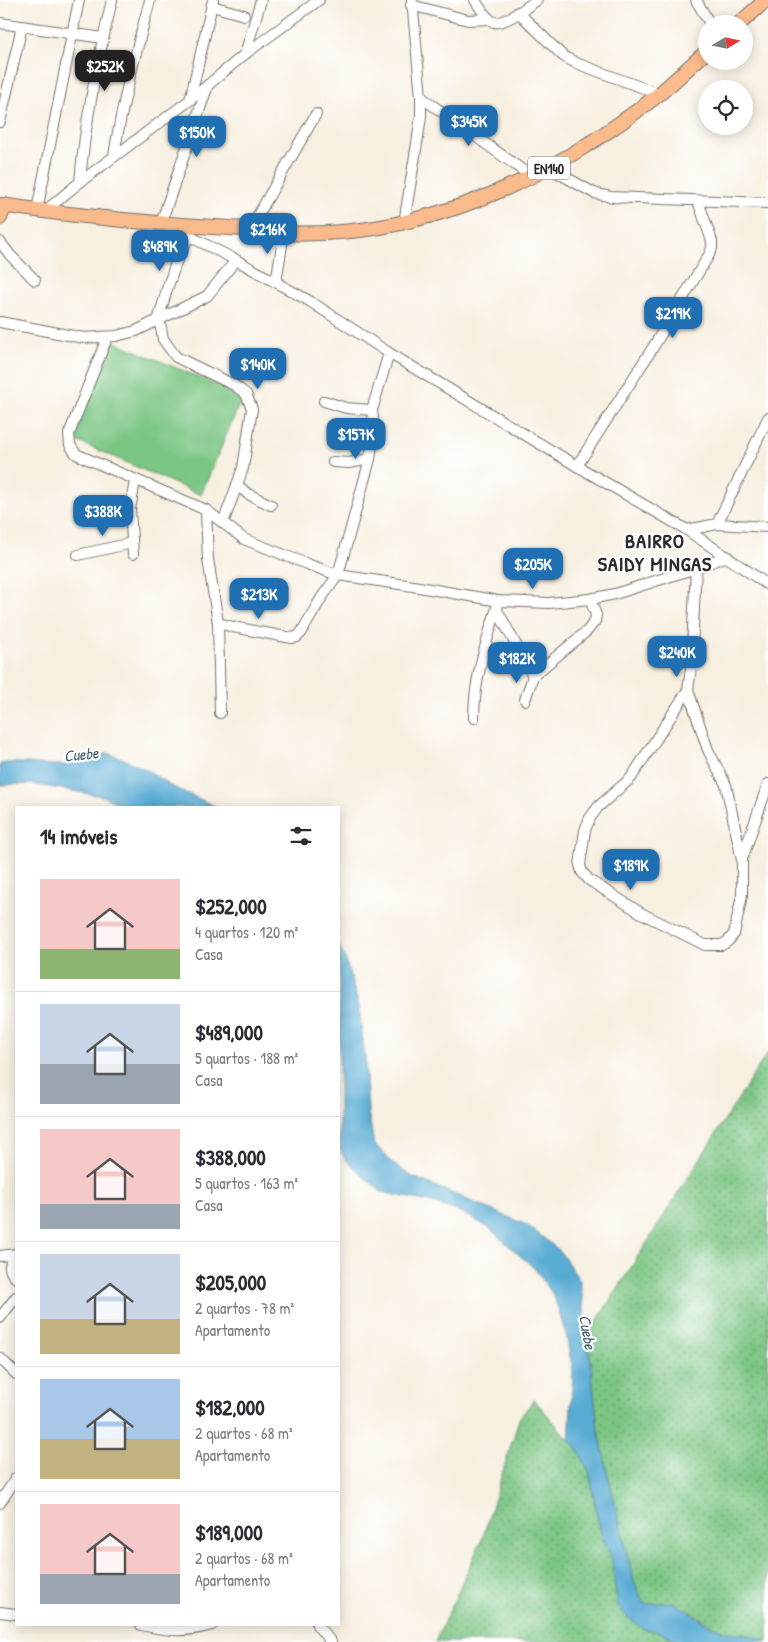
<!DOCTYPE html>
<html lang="pt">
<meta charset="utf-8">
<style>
body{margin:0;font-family:"Patrick Hand",sans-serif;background:#f7f7f7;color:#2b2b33;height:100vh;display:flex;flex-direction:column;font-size:19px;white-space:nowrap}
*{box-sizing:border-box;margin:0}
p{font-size:16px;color:#7c7c81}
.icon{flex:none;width:28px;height:28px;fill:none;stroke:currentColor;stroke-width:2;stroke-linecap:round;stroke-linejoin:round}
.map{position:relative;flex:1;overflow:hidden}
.details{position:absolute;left:15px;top:806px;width:325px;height:820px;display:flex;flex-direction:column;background:#fff;border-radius:0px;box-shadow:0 2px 12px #0003}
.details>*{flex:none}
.needle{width:32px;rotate:80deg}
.controls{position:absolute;left:698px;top:15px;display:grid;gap:10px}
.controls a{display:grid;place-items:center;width:55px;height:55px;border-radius:50%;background:#fff;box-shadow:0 2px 12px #0003;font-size:25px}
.price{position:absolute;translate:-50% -42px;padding:0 11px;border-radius:10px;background:#1f6fb2;color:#fff;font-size:16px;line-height:32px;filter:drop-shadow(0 1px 2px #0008)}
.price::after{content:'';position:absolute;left:50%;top:30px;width:15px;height:11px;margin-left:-8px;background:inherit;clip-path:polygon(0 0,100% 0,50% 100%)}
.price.selected{background:#222;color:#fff}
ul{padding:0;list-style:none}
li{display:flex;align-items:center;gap:15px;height:125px;padding:0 25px}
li+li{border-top:1px solid #e1e1e2}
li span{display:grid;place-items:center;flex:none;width:140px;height:100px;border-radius:0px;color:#555}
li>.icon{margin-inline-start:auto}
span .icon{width:60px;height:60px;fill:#fffc;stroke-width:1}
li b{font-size:21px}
h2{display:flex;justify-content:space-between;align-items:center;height:60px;padding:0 25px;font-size:21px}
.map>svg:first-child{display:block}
.grass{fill:url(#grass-dots);stroke:#547858}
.park{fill:#7cc684;stroke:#547858}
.water{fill:#58acd4;stroke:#426c80}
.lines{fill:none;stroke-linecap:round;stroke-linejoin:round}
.minor-casing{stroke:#72706b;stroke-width:12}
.major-casing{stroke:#72706b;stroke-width:16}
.minor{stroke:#fff;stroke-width:10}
.major{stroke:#fabb8c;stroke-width:14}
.labels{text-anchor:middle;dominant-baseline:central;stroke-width:4.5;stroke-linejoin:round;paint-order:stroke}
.shield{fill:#fff;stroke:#6b6b6b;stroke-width:1}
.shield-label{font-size:14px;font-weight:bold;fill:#2b2b2b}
.water-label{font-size:16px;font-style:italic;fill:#3d5f6f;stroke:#fff}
.district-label{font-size:20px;font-weight:bold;letter-spacing:1px;fill:#2b2b2b;stroke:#fff}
</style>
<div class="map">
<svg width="768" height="1642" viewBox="0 0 768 1642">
<defs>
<pattern id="grass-dots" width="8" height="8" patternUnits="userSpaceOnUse" patternTransform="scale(1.25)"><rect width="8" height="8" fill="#7cc684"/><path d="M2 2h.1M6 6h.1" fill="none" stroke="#66a16c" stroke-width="1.8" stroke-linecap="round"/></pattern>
</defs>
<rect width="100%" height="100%" fill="#fff"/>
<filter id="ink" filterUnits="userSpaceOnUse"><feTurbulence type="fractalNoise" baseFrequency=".02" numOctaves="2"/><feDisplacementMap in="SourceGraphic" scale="10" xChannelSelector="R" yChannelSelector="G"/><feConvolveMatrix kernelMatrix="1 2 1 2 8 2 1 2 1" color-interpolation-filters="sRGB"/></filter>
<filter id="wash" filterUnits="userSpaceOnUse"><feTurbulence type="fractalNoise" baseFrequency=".0096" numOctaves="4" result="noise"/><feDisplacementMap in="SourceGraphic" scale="20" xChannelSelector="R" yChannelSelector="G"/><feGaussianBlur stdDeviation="1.12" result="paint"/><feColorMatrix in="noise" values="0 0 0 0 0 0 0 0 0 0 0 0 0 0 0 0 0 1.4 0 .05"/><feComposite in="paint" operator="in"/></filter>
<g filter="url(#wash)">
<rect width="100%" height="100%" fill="#f7f0e1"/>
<g class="grass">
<path d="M768,1052V1642C754,1634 738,1636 723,1631C710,1627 702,1617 690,1612C676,1606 659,1603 644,1604L634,1582L607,1471L597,1422L588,1335Z"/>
<polygon points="534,1399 569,1440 576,1446 589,1471 597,1515 603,1539 612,1559 615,1587 618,1605 644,1629 660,1632 680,1642 435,1642 482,1539 519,1419"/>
</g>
<polygon class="park" points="113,341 243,396 201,495 72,439"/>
<g class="water">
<path d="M108,753L124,759L149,771L169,785L217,807H126L102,796L31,784L0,785V764C21,760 42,766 63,765C79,764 93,759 108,753Z"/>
<polygon points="339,945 346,961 359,1006 365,1058 368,1111 374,1145 382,1151 392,1163 411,1176 527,1225 559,1250 580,1281 588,1335 597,1422 607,1471 634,1582 644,1604 674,1602 709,1625 724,1631 752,1636 768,1642 709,1640 680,1642 660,1632 644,1629 627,1617 618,1605 615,1587 612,1559 603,1539 597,1515 589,1471 576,1446 569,1440 573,1372 566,1335 554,1296 535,1269 489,1228 463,1213 429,1202 381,1192 346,1160 339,1149"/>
</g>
</g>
<g filter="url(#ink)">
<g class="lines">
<g class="minor-casing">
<g id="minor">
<path d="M475,0C479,6 486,19 494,22C504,25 528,6 537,0"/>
<polyline points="696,0 710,24"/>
<polyline points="411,5 468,20 489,19"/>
<polyline points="212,6 244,15"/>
<polyline points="518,12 563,56 576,63 659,94"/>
<polyline points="0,23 103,38"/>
<polyline points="245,54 261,0"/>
<polyline points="421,97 532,177"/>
<polyline points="190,100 213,0"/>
<polyline points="0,122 22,26"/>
<path d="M114,156C122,103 136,52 150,0"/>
<polyline points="549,168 594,193 611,197 768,203"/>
<path d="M80,182C85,120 98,60 112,0"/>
<polyline points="37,210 79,0"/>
<polyline points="45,211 80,182 190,100 245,54 319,0"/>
<polyline points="161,223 208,85"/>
<polyline points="404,223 418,137 421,116 421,97 412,0"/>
<polyline points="174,226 189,236 236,260 311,302 389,353 577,466 687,530 768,585"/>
<polyline points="250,229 316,114"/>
<polyline points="189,236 177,260 167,289 159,318 163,339 176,357 234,385 246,394 252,409 243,468 237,485 248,494 271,505"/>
<polyline points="0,242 11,256 35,280"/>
<polyline points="276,282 284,233"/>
<polyline points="0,322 84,338 116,336 136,331 207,296 236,260"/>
<polyline points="107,338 69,434 70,445 76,454 206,510"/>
<polyline points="324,401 346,408 372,410"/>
<polyline points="333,462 349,463 370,459"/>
<polyline points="577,466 652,349 709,255 712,248 712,241 698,201"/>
<polyline points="223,523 237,485"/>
<polyline points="717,524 768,418"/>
<polyline points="687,530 717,524 768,527"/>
<polyline points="133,554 130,510 135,481"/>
<polyline points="78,555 132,543"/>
<polyline points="497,610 533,676"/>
<polyline points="218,623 233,627 292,638 297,637 301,633 322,597 338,575 370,459 374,428 372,410 389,353"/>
<polyline points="688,690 708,750 726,785 742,860 742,895 734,934 728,941 722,945 705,945 641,913 589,880 582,872 580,865 585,830 590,818 598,807 631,778 688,690 691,668 696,568"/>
<polyline points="525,700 533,676 587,631 595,621 596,615 590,599"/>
<polyline points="220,713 218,623 208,559 206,510 244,539 307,564 338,575 413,586 499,601 549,603 590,599 615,594 696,568 727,556"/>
<path d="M474,718C474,677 487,640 499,601"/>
<polyline points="742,859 768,784"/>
<path d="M16,1255C8,1262 8,1271 16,1278"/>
<polyline points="0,1256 16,1254"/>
<polyline points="0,1318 16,1297"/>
<polyline points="0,1358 16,1374"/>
<polyline points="0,1503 16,1478"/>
<polyline points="0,1612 16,1614"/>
<path d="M141,1625C169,1631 184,1633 212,1625"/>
<polyline points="317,1625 331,1642"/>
</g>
</g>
<g class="major-casing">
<g id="major">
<polyline points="739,24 766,0"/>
<path d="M0,205C81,217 164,225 246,229C259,230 271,232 284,233C322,235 368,231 405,222C500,200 581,155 658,95C674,82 690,66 706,52"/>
<polyline points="0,218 5,205"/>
</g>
</g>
<use href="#minor" class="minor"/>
<use href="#major" class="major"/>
</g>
</g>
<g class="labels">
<rect class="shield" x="528" y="156.5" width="42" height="23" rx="4"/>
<g class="shield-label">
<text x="549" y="168">EN140</text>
</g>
<g class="water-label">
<text transform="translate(81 754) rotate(-6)">Cuebe</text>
<text transform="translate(588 1332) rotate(80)">Cuebe</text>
</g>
<g class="district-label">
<text x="655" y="540">BAIRRO<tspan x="655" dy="23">SAIDY MINGAS</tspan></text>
</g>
</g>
</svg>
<div class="controls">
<a><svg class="needle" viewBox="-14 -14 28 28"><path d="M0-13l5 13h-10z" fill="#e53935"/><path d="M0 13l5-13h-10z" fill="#7c7c81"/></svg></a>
<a><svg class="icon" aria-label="locate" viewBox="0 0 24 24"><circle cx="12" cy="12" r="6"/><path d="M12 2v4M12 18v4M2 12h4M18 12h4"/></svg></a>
</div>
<b class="price selected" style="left:105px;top:92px">$252K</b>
<b class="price" style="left:469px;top:147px">$345K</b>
<b class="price" style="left:197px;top:158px">$150K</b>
<b class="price" style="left:268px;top:255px">$216K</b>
<b class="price" style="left:160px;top:272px">$489K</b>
<b class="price" style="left:673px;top:339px">$219K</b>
<b class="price" style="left:258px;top:390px">$140K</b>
<b class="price" style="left:356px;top:460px">$157K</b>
<b class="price" style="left:103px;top:537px">$388K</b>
<b class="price" style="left:533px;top:590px">$205K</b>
<b class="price" style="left:259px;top:620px">$213K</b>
<b class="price" style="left:677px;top:678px">$240K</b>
<b class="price" style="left:517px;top:684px">$182K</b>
<b class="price" style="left:631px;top:891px">$189K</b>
<section class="details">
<h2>14 imóveis<svg class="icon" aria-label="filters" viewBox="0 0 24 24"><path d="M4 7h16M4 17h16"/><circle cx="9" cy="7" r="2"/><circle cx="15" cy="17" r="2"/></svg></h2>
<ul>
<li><span style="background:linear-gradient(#f6c9c9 70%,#8fb573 0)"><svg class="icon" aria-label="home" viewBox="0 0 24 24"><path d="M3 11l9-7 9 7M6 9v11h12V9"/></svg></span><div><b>$252,000</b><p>4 quartos · 120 m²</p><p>Casa</p></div></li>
<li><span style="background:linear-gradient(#c9d6e8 60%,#9aa5b1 0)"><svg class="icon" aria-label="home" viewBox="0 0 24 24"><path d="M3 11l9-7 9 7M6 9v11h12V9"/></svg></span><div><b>$489,000</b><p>5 quartos · 188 m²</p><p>Casa</p></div></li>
<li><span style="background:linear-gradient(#f6c9c9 75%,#9aa5b1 0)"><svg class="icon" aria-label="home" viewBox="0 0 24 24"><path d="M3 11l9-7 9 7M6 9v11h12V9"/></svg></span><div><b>$388,000</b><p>5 quartos · 163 m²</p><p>Casa</p></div></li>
<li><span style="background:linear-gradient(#c9d6e8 65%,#c2b280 0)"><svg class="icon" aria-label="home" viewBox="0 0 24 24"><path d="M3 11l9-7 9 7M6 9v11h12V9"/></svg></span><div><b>$205,000</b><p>2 quartos · 78 m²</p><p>Apartamento</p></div></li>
<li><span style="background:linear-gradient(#a9c7e8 60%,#c2b280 0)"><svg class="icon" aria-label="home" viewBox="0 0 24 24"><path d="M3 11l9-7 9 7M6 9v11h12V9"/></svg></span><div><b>$182,000</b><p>2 quartos · 68 m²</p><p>Apartamento</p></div></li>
<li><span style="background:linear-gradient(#f6c9c9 70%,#9aa5b1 0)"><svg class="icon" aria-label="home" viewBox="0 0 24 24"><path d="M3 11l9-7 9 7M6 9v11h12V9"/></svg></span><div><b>$189,000</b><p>2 quartos · 68 m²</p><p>Apartamento</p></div></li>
</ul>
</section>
</div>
